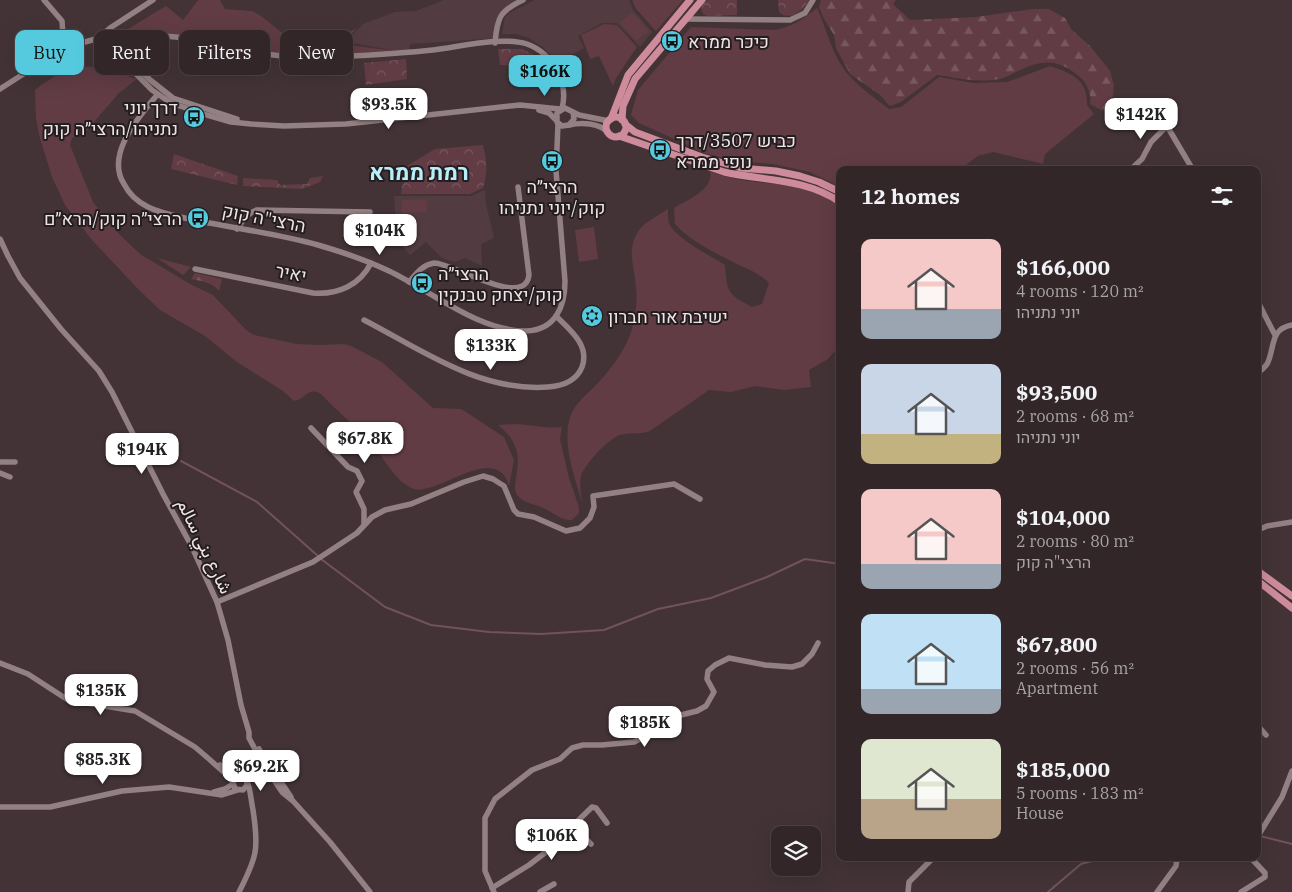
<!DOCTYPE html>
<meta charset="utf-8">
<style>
body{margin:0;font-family:"IBM Plex Serif",Vazirmatn,Heebo,serif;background:#3a2e30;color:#f1f3f6;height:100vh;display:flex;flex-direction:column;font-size:19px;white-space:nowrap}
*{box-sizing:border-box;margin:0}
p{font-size:16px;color:#a8a5a8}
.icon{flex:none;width:28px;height:28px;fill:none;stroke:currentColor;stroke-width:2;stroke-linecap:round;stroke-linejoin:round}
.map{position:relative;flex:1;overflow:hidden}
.sheet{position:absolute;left:836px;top:166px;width:425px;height:695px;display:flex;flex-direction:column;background:#322628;border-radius:10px;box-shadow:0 5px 20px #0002,0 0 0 1px #4d4345}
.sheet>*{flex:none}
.banner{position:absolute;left:15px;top:30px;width:475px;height:45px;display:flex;gap:10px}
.controls{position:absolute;left:771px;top:826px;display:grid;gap:10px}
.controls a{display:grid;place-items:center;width:50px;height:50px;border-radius:10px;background:#322628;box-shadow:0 5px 20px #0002,0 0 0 1px #4d4345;font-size:25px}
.price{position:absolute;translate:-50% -42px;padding:0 11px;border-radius:10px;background:#fff;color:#222;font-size:16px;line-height:32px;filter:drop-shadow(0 1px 2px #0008)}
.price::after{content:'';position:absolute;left:50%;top:30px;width:15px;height:11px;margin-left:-8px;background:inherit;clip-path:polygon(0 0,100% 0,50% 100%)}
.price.active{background:#55cade;color:#111}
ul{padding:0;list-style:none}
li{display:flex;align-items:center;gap:15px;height:125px;padding:0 25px}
li span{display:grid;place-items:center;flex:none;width:140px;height:100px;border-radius:10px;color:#555}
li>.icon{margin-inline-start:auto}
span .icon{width:60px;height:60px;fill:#fffc;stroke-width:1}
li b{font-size:21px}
h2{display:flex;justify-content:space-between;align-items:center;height:60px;padding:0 25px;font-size:21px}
.pill{padding:0 18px;border-radius:10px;background:#322628;box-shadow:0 5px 20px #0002,0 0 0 1px #4d4345;font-size:18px;line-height:45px}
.pill.active{background:#55cade;color:#111}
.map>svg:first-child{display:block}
.built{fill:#533c41}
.grass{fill:#613c45}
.forest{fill:url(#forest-firs)}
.park{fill:url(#park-crowns)}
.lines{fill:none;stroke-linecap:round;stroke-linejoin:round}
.stream{stroke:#72525b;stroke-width:2}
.minor{stroke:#938084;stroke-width:5.5}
.major{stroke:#cd8b9b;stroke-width:7}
.labels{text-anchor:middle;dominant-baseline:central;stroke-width:4;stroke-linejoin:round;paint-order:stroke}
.poi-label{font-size:18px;fill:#eee4e6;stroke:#241d1f;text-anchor:start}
.street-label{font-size:18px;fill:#eee4e6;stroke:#241d1f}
.district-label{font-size:22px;font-weight:bold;fill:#b6effa;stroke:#241d1f}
</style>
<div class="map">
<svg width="1292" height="892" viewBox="0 0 1292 892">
<defs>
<pattern id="forest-firs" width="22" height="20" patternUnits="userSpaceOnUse" patternTransform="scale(1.25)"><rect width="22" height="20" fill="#613c45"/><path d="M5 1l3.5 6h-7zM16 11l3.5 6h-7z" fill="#785860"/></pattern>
<pattern id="park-crowns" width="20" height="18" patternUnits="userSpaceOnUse" patternTransform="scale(1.25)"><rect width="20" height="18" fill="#613c45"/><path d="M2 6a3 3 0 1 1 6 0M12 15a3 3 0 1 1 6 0" fill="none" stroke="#785860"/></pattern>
</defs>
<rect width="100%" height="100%" fill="#433336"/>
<g class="built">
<polygon points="444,0 528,0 507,11 502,18 499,38 410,44 409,53 346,42 363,24 395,12 416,11"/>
<polygon points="535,0 629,0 633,10 652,32 640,47 617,23 602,23 578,36 584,48 557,63 544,48 529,38 516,34 502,34 505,17 509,13"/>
<polygon points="485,190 486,204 494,238 481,244 482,266 465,258 455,262 442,258 426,242 410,255 397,241 394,196 471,196"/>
</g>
<g class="grass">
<polygon points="198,0 220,0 225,9 252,11 261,16 304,50 317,50 339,36 358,28 340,44 396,51 304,56 240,49 161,34 153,30 122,45 123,32 166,6 183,20"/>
<polygon points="632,0 683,0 656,31 636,9"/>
<path d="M817,8C826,28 831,50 843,68C854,84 874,97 889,109L901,107L939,77L973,83L1007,82L1050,66C1071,73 1088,79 1087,105L1094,114L1045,154L1043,164L993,152L978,156L966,165L944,170H840V187L810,172L773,164L734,161L705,153L639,123L631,115L638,90L691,27L773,30C791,28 803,19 817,8Z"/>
<polygon points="632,12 649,31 636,41 620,23"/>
<polygon points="604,24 617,25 637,47 616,78 613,86 599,56 590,59 581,35"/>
<path d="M71,66L93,67L107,66C115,75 126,75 137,79L119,93L87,130L72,138L70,145L93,202L119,234L140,254L190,284L213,295L246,330L254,335L297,344L319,345L344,344L351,346L382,362L433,408L461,409L466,412L504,437L514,460L509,486C496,441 439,496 414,489C394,482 384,456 370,442C354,425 337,411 321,394C308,386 305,400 294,401L283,391L237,362L205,336L160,310L138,289L92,240L65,205L52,177L39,135L36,118L35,90L41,85Z"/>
<path d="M710,171C752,190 802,175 840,206V345L828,359L809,370L811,387L784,390L755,386L731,392L709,390L650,431C638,435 630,432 620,435C609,438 584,465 581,476C579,484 581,494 582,503C575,477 563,448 569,421C573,405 582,399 593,388C608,373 624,353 631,332C635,319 638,301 636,287C635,270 627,252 636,235C642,223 657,216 668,209C668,215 667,223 672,228C681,241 711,256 725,265C727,293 728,294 752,307L762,304L769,283C760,274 750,270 739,265C716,253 692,243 675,224L674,208C687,200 714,190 710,171Z"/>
<polygon points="427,199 427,212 402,213 402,200"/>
<polygon points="594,227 598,259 579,262 575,230"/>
<polygon points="157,258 191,267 183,275"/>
<path d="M517,424C533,425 546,429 562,427L560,439L569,478L579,507V513L572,520C562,521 556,514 547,510C539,505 526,504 519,497C505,485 536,454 498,425Z"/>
</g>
<g class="forest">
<path d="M821,0H896L893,4L910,20L976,17L1033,9H1049L1065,18L1071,29L1090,46L1110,71L1114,85L1113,96L1103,111L1090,104C1092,95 1087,83 1080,77C1059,59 1044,59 1020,70C1013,73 1006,78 999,79C977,83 958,78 937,75L901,102L890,106L880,95L850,74L836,48L834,35L823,17L819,7Z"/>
<path d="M195,273L222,279L219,291C212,282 201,281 191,279Z"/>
</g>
<g class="park">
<polygon points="707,0 737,0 737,15 708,16 703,14 701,8"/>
<path d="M778,0H809C804,10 789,22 779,12Z"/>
<path d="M498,49H523L541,59C528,66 515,66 500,65Z"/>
<polygon points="406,59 407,79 366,85 364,63"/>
<path d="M483,145C487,161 488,173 483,188L470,194H401L402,186L405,181L404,168L435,149Z"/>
<polygon points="174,154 238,176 237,185 171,169"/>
<polygon points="323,176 320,182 302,189 243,186 243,178 277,180 280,185 307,184 310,178"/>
</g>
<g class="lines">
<g class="stream">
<polyline points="181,461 257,502 318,556"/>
<polyline points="321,559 385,607 431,625 489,632 541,634 604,630 658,609 711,598 767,577 805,559 840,564"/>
<polyline points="1260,836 1292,844"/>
<polyline points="1048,892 1081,864 1103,858"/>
</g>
<g class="minor">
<polyline points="44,0 62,21 64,48"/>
<polyline points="686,19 790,20 805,13 813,0"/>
<path d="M495,43C497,17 500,11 523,0"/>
<polyline points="121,51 149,79 173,98 237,119"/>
<polyline points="0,89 64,48 99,38 110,28 153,0"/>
<path d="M157,95C139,117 105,154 124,184C129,194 138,202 148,207C164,215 182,217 199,221C239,229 279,234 318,245C342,252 366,260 389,271C431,291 478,331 526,331C556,330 565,306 565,281L556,171L558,124"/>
<path d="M560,109L520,105L346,124L284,126L251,124L231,122L207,115L171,103L152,90L116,54C127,48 141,39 154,37C174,34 194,41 214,44C246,51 278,58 311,57C352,57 392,54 433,50C459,47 503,36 527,44C552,53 569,83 562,108"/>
<polyline points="539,110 549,113 556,120"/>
<polyline points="573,112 574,119 569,125 562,126 557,122 557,113 565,108 579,115 609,121"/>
<path d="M569,125C582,122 598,123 608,132"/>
<polyline points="1130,170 1142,159 1151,142 1167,126 1193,170"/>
<path d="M237,229C243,220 247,213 257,210L370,212"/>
<polyline points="0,239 8,256 20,278 61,329 99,371 112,392 163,494 192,547 217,602 228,640 241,705 249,732 249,738 262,762 282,792 293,801 330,842 370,892"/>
<path d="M195,269L313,293C338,295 360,285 371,263"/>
<path d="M409,282C416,274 422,265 434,263C451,262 525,310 529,275L518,187"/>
<polyline points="1258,302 1275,335"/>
<path d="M364,320C422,350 479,392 548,387C562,386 576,382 582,367C590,345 570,330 556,316"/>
<path d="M1258,373C1261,370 1267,366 1268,362C1275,346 1270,329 1292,325"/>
<polyline points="311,428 348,467 357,471 362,481 356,492 364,509 364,524"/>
<polyline points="0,462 15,462"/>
<polyline points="0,473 10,477"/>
<polyline points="1258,530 1267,526 1292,522"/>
<polyline points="217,602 313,562 357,533 372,517 385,510 411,504 464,482 483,476 493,479 504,486 514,510 518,514 534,517 566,531 580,528 590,518 594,507 593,496 674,484 700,499"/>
<polyline points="0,663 28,674 68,700 135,711 195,747 209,759 228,776 233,782 235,789 243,790 247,785 246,778 242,776 235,778 233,782"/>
<polyline points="1258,726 1266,735"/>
<polyline points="259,749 291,797"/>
<polyline points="220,765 239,776"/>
<polyline points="244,777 262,762 265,762"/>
<polyline points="247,780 265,767 267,764"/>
<polyline points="214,792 225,789 233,784"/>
<polyline points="0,807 50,807 122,791 169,787 222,795 238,790"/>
<polyline points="573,826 591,844"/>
<polyline points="1258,836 1282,797 1292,771"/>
<polyline points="492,888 529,865 546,852 592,807 596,808 607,823"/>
<path d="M239,892C257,857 259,849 253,810C251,801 251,793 248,784"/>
<polyline points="494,892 485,871 485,818 495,799 532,770 560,759 572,748 583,745 602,745 634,742 649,734 665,719 697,711 706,706 714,692 707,679 708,671 715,665 729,658 765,665 792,667 802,664 812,654 818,643"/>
<polyline points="540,892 554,884"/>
<polyline points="908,892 909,882 933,858"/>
<polyline points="1157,892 1176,866 1177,858"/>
<polyline points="1241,892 1265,877 1265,873 1251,858"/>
</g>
<g class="major">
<circle cx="616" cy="127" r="10"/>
<polyline points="611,119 628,75 690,0"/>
<polyline points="622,120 623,106 635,79 702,0"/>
<polyline points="625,124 635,132 702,157 741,168 776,171 800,176 819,182 840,192"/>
<path d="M619,136L724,172C764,181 805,178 840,202"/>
<polyline points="1258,571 1292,596"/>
<polyline points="1258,581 1292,608"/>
</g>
</g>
<defs>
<g id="bus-disc" transform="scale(1.125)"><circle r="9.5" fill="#55cade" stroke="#241d1f"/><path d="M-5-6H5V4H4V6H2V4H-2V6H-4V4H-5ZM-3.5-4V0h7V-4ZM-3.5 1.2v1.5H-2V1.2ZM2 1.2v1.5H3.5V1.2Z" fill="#111"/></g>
<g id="synagogue-disc" transform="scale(1.125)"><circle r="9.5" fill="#55cade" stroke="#241d1f"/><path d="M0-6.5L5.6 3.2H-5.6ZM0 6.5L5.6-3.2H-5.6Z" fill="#111"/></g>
</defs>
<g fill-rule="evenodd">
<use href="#bus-disc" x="672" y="41"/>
<use href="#bus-disc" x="194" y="117"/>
<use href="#bus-disc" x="660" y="150"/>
<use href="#bus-disc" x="552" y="161"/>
<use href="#bus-disc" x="198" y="218"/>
<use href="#bus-disc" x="422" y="283"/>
<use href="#synagogue-disc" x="592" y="316"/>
</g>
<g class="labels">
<g class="poi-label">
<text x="688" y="41">כיכר ממרא</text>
<text x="178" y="107" text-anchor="end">דרך יוני<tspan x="178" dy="21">נתניהו/הרצי״ה קוק</tspan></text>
<text x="676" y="140">כביש 3507/דרך<tspan x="676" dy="21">נופי ממרא</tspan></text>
<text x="552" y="186" text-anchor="middle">הרצי״ה<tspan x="552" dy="21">קוק/יוני נתניהו</tspan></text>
<text x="182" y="218" text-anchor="end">הרצי״ה קוק/הרא״ם</text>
<text x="438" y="273">הרצי״ה<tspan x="438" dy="21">קוק/יצחק טבנקין</tspan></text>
<text x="608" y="316">ישיבת אור חברון</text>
</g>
<g class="street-label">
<text transform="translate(264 218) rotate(11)">הרצי"ה קוק</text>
<text transform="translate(291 273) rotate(11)">יאיר</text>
<text transform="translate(205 546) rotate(64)">شارع بني سالم</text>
</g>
<g class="district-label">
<text x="419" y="171">רמת ממרא</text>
</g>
</g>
</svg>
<div class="controls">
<a><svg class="icon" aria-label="layers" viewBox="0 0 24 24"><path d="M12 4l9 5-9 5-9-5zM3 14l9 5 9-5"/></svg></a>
</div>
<b class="price active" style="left:545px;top:97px">$166K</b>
<b class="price" style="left:389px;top:130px">$93.5K</b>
<b class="price" style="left:1141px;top:140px">$142K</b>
<b class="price" style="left:380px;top:256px">$104K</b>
<b class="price" style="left:491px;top:371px">$133K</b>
<b class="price" style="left:365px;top:464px">$67.8K</b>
<b class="price" style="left:142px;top:475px">$194K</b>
<b class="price" style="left:101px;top:716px">$135K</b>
<b class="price" style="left:645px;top:748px">$185K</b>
<b class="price" style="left:103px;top:785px">$85.3K</b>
<b class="price" style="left:261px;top:792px">$69.2K</b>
<b class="price" style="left:552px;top:861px">$106K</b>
<div class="banner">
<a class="pill active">Buy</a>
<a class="pill">Rent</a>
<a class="pill">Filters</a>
<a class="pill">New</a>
</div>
<section class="sheet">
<h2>12 homes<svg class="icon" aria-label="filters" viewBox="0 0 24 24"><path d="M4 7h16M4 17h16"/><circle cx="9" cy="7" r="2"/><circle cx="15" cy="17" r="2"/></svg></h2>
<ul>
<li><span style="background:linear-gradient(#f6c9c9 70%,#9aa5b1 0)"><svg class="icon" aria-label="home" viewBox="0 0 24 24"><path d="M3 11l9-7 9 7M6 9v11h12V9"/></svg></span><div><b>$166,000</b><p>4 rooms · 120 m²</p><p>יוני נתניהו</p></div></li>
<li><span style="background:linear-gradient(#c9d6e8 70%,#c2b280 0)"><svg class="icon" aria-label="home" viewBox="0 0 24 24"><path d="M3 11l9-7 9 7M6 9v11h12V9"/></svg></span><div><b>$93,500</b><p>2 rooms · 68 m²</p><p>יוני נתניהו</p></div></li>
<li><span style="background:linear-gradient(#f6c9c9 75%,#9aa5b1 0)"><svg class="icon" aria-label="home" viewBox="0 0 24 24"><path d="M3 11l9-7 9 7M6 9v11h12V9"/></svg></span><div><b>$104,000</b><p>2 rooms · 80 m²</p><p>הרצי&quot;ה קוק</p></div></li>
<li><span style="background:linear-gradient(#bfe0f5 75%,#9aa5b1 0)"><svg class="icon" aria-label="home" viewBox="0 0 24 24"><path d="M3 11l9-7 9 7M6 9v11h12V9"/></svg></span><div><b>$67,800</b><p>2 rooms · 56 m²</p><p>Apartment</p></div></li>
<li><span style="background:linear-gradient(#dfe7d0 60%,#b9a48a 0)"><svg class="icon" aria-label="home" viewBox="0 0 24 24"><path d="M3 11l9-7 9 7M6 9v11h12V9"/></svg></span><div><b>$185,000</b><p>5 rooms · 183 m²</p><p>House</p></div></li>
</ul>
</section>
</div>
